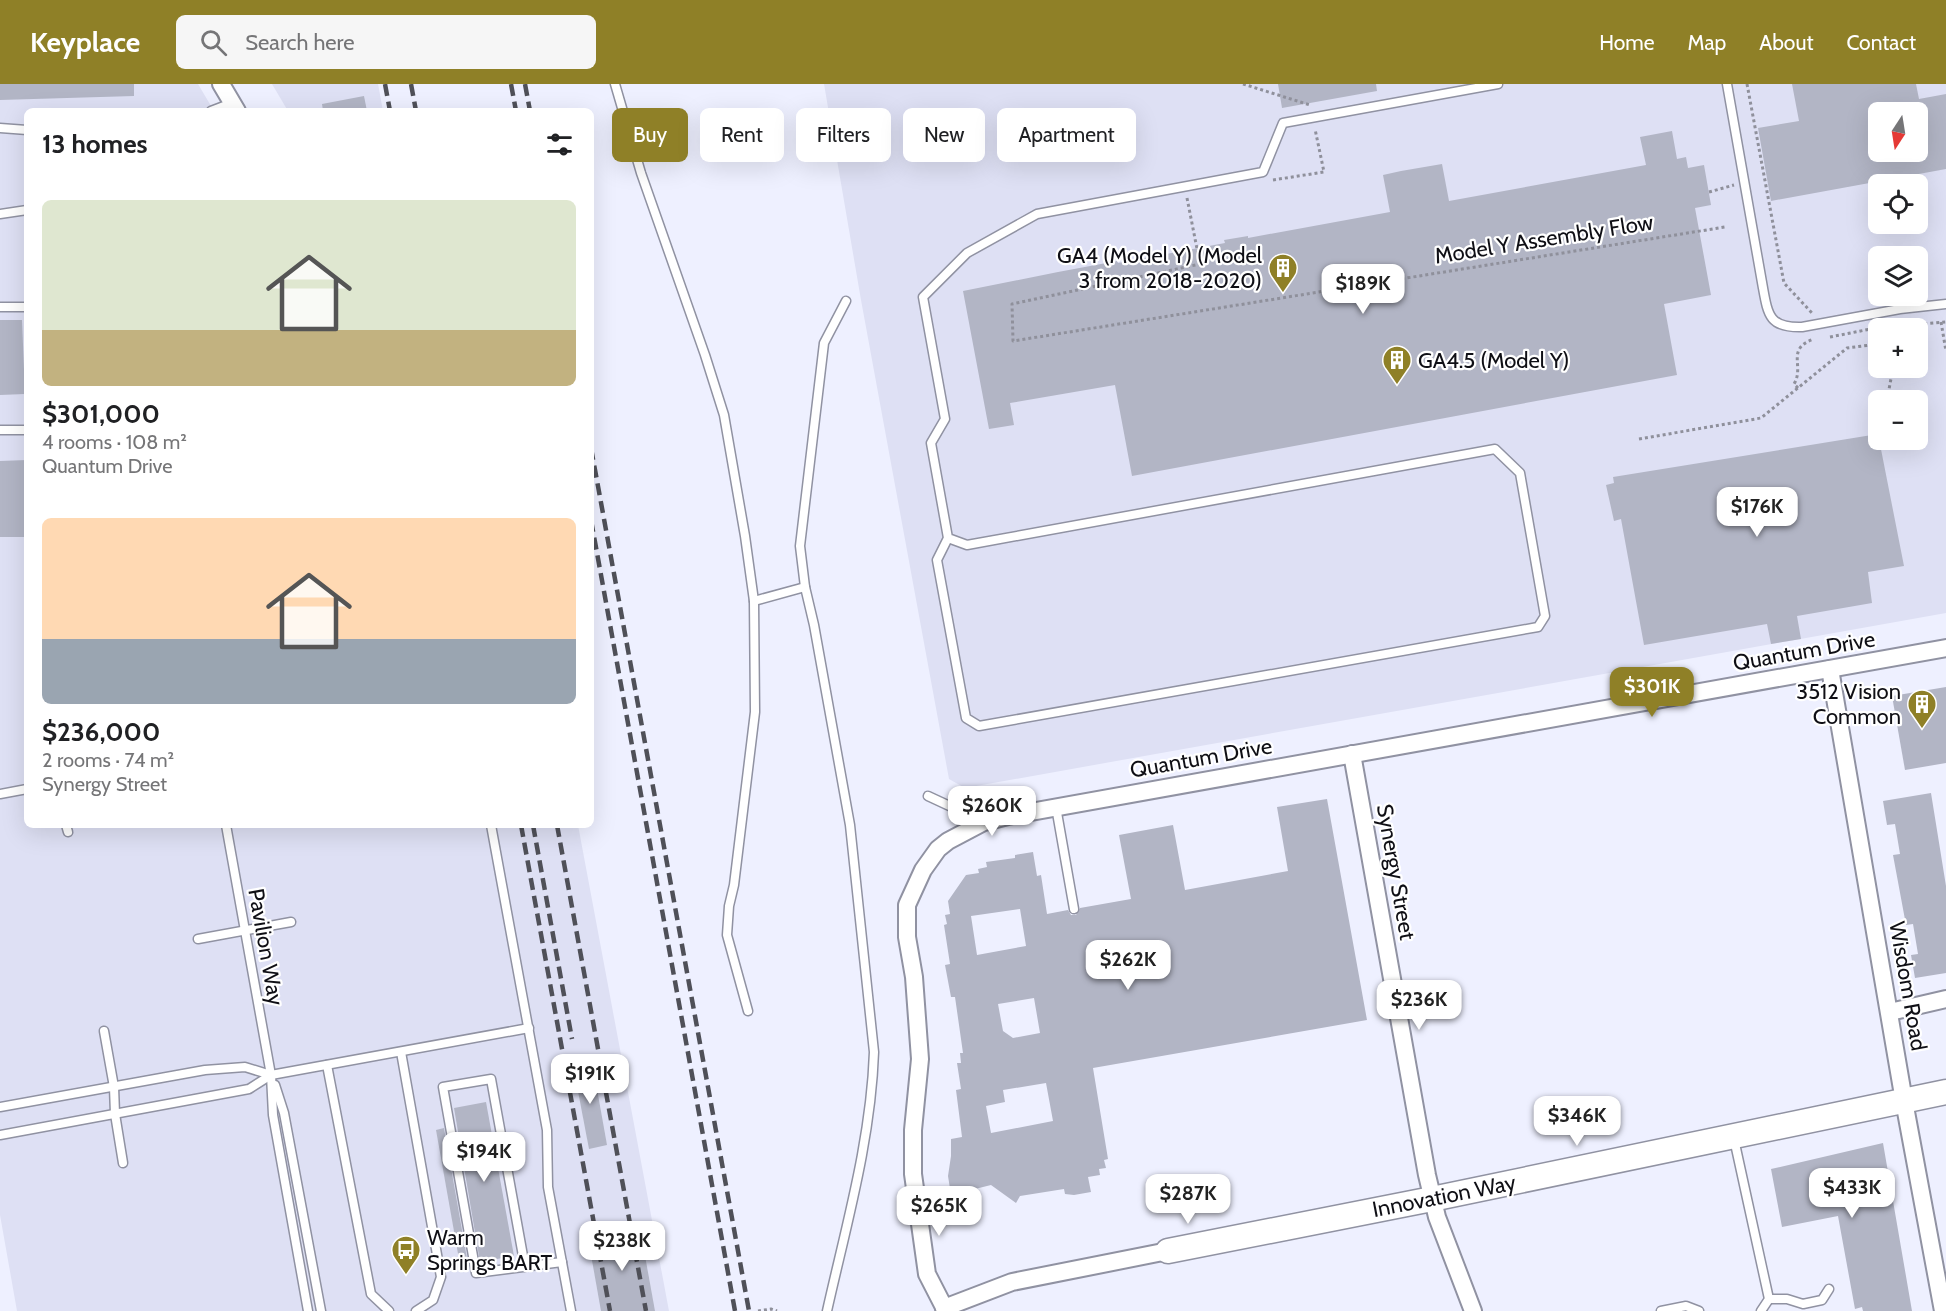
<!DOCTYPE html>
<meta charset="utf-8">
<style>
body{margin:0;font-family:Cabin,sans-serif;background:#f6f6f6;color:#202124;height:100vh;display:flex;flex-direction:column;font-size:22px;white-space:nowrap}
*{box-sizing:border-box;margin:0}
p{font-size:20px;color:#757577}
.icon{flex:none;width:33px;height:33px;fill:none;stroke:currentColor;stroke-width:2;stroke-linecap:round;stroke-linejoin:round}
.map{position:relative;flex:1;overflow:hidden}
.sheet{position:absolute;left:24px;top:24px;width:570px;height:720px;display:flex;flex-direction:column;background:#fff;border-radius:9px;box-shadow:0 6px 24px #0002}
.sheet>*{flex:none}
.hud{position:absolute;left:612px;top:24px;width:570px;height:54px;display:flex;gap:12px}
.needle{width:39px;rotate:192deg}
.controls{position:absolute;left:1868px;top:18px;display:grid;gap:12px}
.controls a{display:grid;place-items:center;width:60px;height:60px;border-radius:9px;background:#fff;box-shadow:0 6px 24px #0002;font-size:30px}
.price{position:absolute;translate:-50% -51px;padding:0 14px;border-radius:12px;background:#fff;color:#222;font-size:20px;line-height:39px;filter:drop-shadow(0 2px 3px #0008)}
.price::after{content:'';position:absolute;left:50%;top:36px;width:18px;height:14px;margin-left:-9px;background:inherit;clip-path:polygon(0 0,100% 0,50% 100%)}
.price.on{background:#8f8027;color:#fff}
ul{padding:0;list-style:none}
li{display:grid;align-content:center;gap:12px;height:318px;padding:0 18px}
li span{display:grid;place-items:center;height:186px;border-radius:9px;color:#555}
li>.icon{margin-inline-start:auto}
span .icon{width:108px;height:108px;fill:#fffc;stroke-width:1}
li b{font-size:26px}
h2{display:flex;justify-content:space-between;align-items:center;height:72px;padding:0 18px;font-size:26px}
.pill{padding:0 21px;border-radius:9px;background:#fff;box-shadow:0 6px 24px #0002;font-size:21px;line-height:54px}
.pill.on{background:#8f8027;color:#fff}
header{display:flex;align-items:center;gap:36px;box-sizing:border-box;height:84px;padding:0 30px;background:#8f8027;color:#fff}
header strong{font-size:28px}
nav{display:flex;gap:33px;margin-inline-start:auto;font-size:21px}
.search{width:420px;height:54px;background:#f6f6f6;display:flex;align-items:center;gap:15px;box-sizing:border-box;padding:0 21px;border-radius:9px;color:#757577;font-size:22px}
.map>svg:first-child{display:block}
.built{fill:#dee0f4;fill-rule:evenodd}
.building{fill:#b2b5c5;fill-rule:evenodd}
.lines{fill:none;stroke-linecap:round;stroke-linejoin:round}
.lane-casing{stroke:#9092a2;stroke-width:11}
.street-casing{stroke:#9092a2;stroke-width:20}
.secondary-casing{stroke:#9092a2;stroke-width:27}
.path{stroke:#8f909b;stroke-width:3;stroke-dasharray:3 3;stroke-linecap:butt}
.lane{stroke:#fff;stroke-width:8}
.street{stroke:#fff;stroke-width:16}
.secondary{stroke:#fff;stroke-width:24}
.rail{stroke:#4f5058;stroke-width:4.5;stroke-dasharray:12 6;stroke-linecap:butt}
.labels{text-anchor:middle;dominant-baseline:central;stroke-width:4.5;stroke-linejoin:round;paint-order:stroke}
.street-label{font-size:22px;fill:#0f0f15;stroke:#fff}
.poi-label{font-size:22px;fill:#0f0f15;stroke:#fff;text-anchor:end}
</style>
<header>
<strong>Keyplace</strong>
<div class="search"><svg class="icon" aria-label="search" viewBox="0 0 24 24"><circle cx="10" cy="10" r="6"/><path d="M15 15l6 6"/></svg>Search here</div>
<nav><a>Home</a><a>Map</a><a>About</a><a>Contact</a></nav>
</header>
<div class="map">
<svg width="1946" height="1227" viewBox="0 0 1946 1227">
<rect width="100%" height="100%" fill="#eef0ff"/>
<g class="built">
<polygon points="0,0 198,0 214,27 27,27 27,741 578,741 669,1227 17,1227 0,1131"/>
<polygon points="272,0 378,0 383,27 288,27"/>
<path d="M824,0H1946V529L965,704L949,695L861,216ZM1878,28H1917V68H1878ZM1878,100H1917V140H1878ZM1878,172H1917V212H1878ZM1878,244H1917V284H1878ZM1878,316H1917V356H1878Z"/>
</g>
<g class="building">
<polygon points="0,0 134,0 134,12 0,16"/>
<polygon points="1278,0 1376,0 1377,7 1282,24"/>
<path d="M1792,0H1916L1919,15L1946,10V85L1771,117L1758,44L1799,37ZM1878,28H1917V68H1878Z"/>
<polygon points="364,12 367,27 323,27 322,20"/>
<polygon points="1672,47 1677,75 1686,73 1688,84 1704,81 1711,121 1695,124 1711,211 1664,220 1677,291 1132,392 1115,301 1010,319 1014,341 989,345 963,207 1058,188 1117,177 1118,179 1225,159 1224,156 1248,152 1248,154 1390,128 1383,91 1401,87 1442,80 1449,117 1646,81 1640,53"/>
<polygon points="0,236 22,236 25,310 0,311"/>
<polygon points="1878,350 1904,482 1868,488 1872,519 1797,532 1801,555 1771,560 1767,540 1644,561 1621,435 1614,437 1606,401 1614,399 1613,393"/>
<polygon points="27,376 27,453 0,453 0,377"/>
<polygon points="1946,603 1946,679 1905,686 1892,612"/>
<polygon points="1931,709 1946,802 1946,889 1915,894 1911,871 1918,870 1913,840 1906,841 1893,771 1900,770 1895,740 1887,741 1883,717"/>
<path d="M1327,715L1367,936L1093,984L1108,1075L1104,1076L1106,1084L1099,1085L1100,1091L1088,1093L1091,1108L1074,1111L1065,1110L1064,1105L1020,1112L1016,1119L991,1101L951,1111L948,1092L951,1072V1055L962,1053L956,1006L961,1005L957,979H961L960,969H963L955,913H951L945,881L950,880L944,841L947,840L945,831L950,830L948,817L966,791L979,789L978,785L987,783L986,778L1015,774V771L1033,768L1037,792L1041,791L1047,830L1068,826L1071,831H1076L1080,824L1131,815L1119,751L1173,741L1185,806L1288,787L1277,723ZM1020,825L1026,862L977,871L971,832ZM1034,914L1040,949L1013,954L1003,947L998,920ZM1046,999L1053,1037L991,1049L986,1022L1005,1018L1003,1006Z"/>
<polygon points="592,977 607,1061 589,1065 573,981"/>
<polygon points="486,1018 514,1172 480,1178 454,1024"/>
<polygon points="444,1044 468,1180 460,1181 436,1046"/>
<polygon points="1883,1059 1912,1227 1863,1227 1862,1223 1855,1225 1838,1132 1782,1143 1771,1085"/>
<polygon points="640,1144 655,1227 601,1227 588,1154"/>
</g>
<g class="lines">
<g class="lane-casing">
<g id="lane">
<polyline points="615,0 641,89 705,271 724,331 745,452 754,517 755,628 734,801 729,822 727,851 748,927"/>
<path d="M1727,0L1763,204C1768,232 1770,244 1802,243L1900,225L1946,220"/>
<polyline points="211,27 232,19"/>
<polyline points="0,44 27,46"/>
<polyline points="0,130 27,126"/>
<polyline points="0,223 27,223"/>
<polyline points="0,346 27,346"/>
<polyline points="948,454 967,461 1495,365 1520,389 1545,532 1538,543 979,642 966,634 937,476 948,454 931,359 945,335 923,213 967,169 1037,130 1263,88 1283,39 1498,0"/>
<polyline points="754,517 805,503"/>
<polyline points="0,710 27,705"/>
<polyline points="928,712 984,738"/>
<polyline points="1056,723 1074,825"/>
<polyline points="66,741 68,748"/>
<polyline points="226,741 271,991 273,1031 308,1227"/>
<polyline points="491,741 547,1046 548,1103 571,1227"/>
<polyline points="198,855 291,838"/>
<polyline points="104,947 114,1003 115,1030 123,1079"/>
<polyline points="401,968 441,1193 433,1216 416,1227"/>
<polyline points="327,981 371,1210 389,1227"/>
<polyline points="275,1001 284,1029 321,1227"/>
<polyline points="0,1023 205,986 245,983 271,991"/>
<polyline points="0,1051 249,1005 271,991 529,944"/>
<polyline points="1734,1055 1769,1215 1761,1227"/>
<polyline points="525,1183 491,995 443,1003 476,1189 562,1178"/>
<polyline points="1769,1215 1787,1215 1803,1220 1822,1216 1829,1205"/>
<path d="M827,1227C846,1142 871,1056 874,968L850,741L814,541L805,503L800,462L824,259L846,217"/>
<polyline points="1661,1227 1686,1222 1699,1227"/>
</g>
</g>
<g class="street-casing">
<g id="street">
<polyline points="221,0 237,27"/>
<polyline points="1830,585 1904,1017 1943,1227"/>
<polyline points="1352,670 1427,1091 1437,1133 1473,1227"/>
<polyline points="1890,928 1946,915"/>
<polyline points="944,1224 1012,1198 1168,1167"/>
<polyline points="946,1227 927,1190 913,1090 913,1046 920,975 914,893 907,853 907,821 923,786 938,765 948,757 984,738 1008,732 1946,564"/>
</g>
</g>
<g class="secondary-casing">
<polyline id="secondary" points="1168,1167 1432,1115 1946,1008"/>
</g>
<g class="path">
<polyline points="1243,0 1310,21"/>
<polyline points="1747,0 1784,199 1812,229"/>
<polyline points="1273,96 1324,88 1315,45"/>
<polyline points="1709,108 1734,101"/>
<polyline points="1187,114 1200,180 1012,220 1013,257 1725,143"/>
<polyline points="1941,238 1946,267"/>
<polyline points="1830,253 1881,243 1912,244 1923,240 1946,238"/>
<path d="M1798,304L1794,300C1805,282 1785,265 1814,255"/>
<polyline points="1887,316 1893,284"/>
<polyline points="1639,355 1761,334 1847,264 1878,260"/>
<polyline points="758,1227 771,1225 777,1227"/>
</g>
<use href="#lane" class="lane"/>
<use href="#street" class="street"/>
<use href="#secondary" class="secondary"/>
<g class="rail">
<polyline points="385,0 390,27"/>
<polyline points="411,0 416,27"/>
<polyline points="511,0 516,27"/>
<polyline points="525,0 530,27"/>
<polyline points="591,364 749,1227"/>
<polyline points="591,436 735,1227"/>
<polyline points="521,741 610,1227"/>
<polyline points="533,741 572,955"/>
<polyline points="557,741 646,1227"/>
</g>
</g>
<defs>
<g id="building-pin" transform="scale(1.5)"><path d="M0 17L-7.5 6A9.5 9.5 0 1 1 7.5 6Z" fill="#8f8027" stroke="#fff"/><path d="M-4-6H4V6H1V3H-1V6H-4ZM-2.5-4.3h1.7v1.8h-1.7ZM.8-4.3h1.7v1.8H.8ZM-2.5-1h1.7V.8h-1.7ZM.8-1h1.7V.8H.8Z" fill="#fff"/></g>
<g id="bus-pin" transform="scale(1.5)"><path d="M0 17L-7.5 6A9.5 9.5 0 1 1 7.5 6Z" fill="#8f8027" stroke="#fff"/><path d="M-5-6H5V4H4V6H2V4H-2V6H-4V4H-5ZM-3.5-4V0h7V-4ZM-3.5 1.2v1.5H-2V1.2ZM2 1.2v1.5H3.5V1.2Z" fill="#fff"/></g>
</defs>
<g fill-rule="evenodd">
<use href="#building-pin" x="1283" y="184"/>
<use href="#building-pin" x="1397" y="276"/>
<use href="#building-pin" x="1922" y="620"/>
<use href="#bus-pin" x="406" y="1166"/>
</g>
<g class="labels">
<g class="street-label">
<text transform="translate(1544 155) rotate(-9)">Model Y Assembly Flow</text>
<text transform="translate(1804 567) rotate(-10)">Quantum Drive</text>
<text transform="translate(1201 674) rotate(-10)">Quantum Drive</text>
<text transform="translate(1396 788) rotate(80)">Synergy Street</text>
<text transform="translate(266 863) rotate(80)">Pavilion Way</text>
<text transform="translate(1908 902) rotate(80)">Wisdom Road</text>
<text transform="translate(1444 1112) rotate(-11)">Innovation Way</text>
</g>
<g class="poi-label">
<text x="1262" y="171">GA4 (Model Y) (Model<tspan x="1262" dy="25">3 from 2018-2020)</tspan></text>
<text x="1418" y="276" text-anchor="start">GA4.5 (Model Y)</text>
<text x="1901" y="607">3512 Vision<tspan x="1901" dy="25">Common</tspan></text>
<text x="427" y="1153" text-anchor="start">Warm<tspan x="427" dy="25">Springs BART</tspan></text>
</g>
</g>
</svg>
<div class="controls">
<a><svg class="needle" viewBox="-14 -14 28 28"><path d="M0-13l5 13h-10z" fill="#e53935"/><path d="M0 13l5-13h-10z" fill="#757577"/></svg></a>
<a><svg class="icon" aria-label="locate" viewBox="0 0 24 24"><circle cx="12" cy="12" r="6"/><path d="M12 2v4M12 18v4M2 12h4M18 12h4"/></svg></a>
<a><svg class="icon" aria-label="layers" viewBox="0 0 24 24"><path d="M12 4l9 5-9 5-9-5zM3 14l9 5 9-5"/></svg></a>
<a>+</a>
<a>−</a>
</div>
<b class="price" style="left:1363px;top:231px">$189K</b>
<b class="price" style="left:1757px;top:454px">$176K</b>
<b class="price on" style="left:1652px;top:634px">$301K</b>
<b class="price" style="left:992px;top:753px">$260K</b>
<b class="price" style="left:1128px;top:907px">$262K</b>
<b class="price" style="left:1419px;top:947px">$236K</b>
<b class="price" style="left:590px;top:1021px">$191K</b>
<b class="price" style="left:1577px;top:1063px">$346K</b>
<b class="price" style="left:484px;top:1099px">$194K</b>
<b class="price" style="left:1852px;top:1135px">$433K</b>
<b class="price" style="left:1188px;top:1141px">$287K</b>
<b class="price" style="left:939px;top:1153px">$265K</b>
<b class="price" style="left:622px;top:1188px">$238K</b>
<div class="hud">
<a class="pill on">Buy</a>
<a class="pill">Rent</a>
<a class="pill">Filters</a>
<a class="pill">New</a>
<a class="pill">Apartment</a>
</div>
<section class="sheet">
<h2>13 homes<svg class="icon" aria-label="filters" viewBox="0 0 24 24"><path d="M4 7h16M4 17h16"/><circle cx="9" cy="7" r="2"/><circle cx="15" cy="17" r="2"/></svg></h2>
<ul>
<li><span style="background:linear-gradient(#dfe7d0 70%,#c2b280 0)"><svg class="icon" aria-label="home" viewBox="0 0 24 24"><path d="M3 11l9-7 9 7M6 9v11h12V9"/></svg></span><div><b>$301,000</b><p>4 rooms · 108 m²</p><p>Quantum Drive</p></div></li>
<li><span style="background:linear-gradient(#ffd9b3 65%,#9aa5b1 0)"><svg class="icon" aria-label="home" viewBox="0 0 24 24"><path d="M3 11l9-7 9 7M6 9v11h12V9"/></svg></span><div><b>$236,000</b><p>2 rooms · 74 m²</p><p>Synergy Street</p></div></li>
</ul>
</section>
</div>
